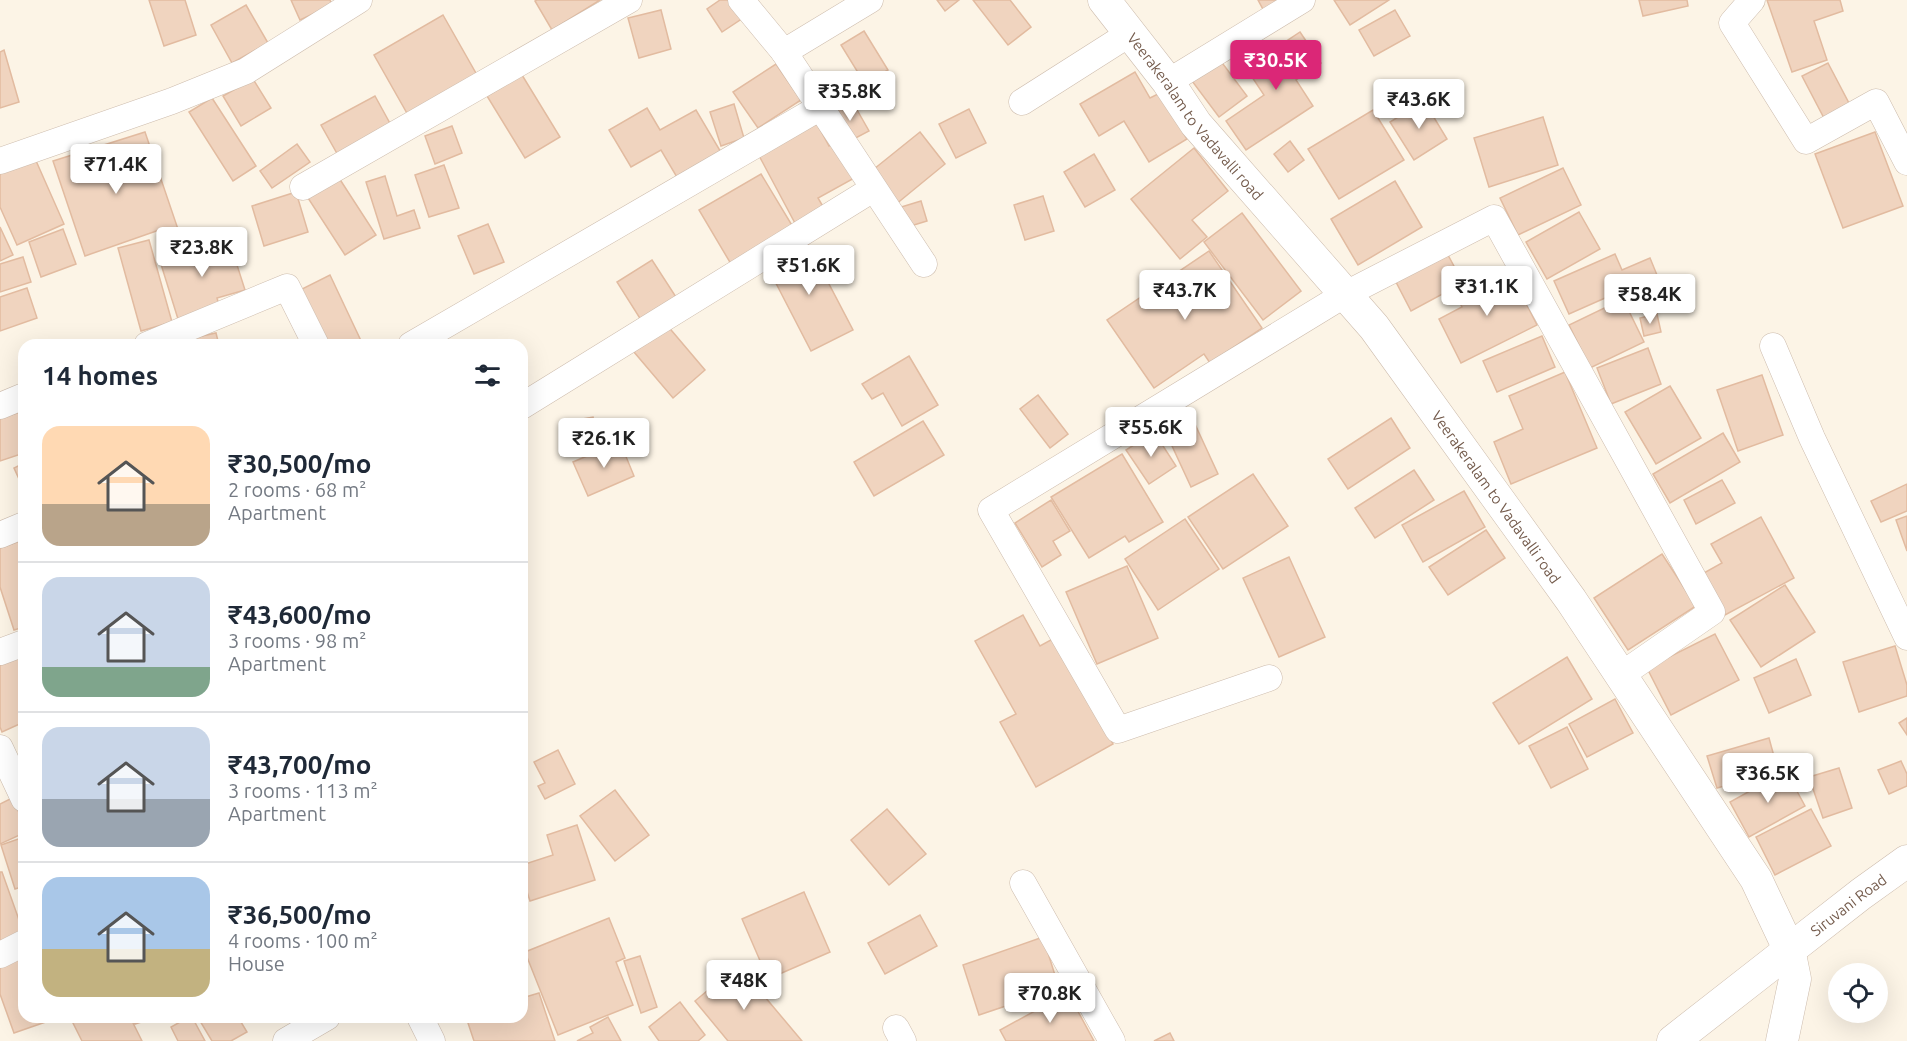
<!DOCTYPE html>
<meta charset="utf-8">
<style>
body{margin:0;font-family:Ubuntu,sans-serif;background:#f2f2f3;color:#1f2937;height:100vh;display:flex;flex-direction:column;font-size:22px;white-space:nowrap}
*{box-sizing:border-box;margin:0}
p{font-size:20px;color:#747a83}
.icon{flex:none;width:33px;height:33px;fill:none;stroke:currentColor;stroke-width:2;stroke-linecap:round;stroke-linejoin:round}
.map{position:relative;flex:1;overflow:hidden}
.panel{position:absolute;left:18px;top:339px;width:510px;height:684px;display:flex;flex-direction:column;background:#fff;border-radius:18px;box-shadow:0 6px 24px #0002}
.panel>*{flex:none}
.fabs{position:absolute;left:1828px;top:963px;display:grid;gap:12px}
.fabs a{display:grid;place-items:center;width:60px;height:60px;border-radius:50%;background:#fff;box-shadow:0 6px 24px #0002;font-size:30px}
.price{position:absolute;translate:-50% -51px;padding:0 14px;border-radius:6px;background:#fff;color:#222;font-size:20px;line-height:39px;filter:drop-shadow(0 2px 3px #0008)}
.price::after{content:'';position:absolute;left:50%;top:36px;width:18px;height:14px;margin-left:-9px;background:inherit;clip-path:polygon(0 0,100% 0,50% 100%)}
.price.selected{background:#db2777;color:#fff}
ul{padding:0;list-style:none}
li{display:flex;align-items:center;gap:18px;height:150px;padding:0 24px}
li+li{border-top:2px solid #e0e1e3}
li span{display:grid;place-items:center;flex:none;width:168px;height:120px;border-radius:18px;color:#555}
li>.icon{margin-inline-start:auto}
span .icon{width:72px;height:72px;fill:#fffc;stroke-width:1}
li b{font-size:26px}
h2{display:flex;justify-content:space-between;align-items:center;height:72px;padding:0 24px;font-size:26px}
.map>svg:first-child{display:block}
.building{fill:#f0d4bf;stroke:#e2bba0;stroke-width:1.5}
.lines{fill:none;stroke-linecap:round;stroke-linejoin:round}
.minor-casing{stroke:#cdbcad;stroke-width:27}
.tertiary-casing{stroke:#cdbcad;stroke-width:33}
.minor{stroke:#fff;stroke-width:26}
.tertiary{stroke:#fff;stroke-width:32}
.labels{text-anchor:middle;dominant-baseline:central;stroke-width:6;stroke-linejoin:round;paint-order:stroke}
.street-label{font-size:15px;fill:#745b4c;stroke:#fef8ec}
</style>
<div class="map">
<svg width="1907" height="1041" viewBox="0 0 1907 1041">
<rect width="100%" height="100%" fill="#fcf4e6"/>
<g class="building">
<polygon points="149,0 185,0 196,35 164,46"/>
<polygon points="291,0 330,0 332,5 300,20"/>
<polygon points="600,0 552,30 535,1 537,0"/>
<polygon points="720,0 731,0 743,18 722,32 707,9"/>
<polygon points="937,0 959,0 945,11"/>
<polygon points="973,0 1010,0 1031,27 1008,45"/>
<polygon points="1258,0 1289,0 1265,13"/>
<polygon points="1334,0 1389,0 1350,25"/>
<polygon points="1639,0 1687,0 1688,6 1643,16"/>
<polygon points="1767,0 1840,0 1843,11 1814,21 1827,60 1792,72"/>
<polygon points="246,5 268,43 232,63 211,25"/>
<polygon points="661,10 671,49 639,58 628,18"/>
<polygon points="1395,10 1410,36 1374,56 1359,30"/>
<polygon points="443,15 477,75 408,115 374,55"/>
<polygon points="864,31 888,70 865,84 841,45"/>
<polygon points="1300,32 1321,63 1296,80 1313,106 1246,150 1226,121 1264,95 1246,68"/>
<polygon points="4,50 19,102 0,108 0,52"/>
<polygon points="1220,60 1247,96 1219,117 1192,81"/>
<polygon points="1828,63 1851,107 1825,120 1802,76"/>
<polygon points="776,64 801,100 758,128 733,92"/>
<polygon points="1135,72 1150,98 1160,93 1187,139 1149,162 1124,121 1099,136 1080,104"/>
<polygon points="522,75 560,137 525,158 487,96"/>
<polygon points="253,79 271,108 241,126 223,96"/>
<polygon points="375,96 392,127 339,157 321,125"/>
<polygon points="212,98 256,166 233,181 189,112"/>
<polygon points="852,101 869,131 848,142 831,112"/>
<polygon points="1424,101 1447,139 1414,160 1390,122"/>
<polygon points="734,104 744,138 721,146 710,112"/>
<polygon points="647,108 660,130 696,110 722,154 678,179 661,150 631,167 609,130"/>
<polygon points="969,109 986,143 956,158 939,124"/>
<polygon points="1373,110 1404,160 1339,199 1308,149"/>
<polygon points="1543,117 1558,165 1489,187 1474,138"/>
<polygon points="815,120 829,146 839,141 858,176 818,198 825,210 796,225 756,150"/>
<polygon points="452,126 462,153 435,164 425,136"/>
<polygon points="145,132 183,244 168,249 162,229 85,256 53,161"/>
<polygon points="920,132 945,164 895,205 869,173"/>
<polygon points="1875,132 1903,206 1843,228 1815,154"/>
<polygon points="1290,141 1304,160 1288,172 1274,154"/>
<polygon points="297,144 310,162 272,188 260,171"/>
<polygon points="1194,148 1228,191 1192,220 1207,237 1180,259 1131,199"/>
<polygon points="33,154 64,224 17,245 0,207 0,169"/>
<polygon points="1094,154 1115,190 1085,207 1064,172"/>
<polygon points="444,165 459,208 429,217 415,175"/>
<polygon points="1563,168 1581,205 1518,235 1500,198"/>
<polygon points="761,174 793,227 731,264 699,210"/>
<polygon points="385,176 397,216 414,210 420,228 384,239 366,182"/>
<polygon points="339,178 376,235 345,255 308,198"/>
<polygon points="1395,181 1422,227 1358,265 1331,219"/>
<polygon points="296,192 308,232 264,246 252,206"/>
<polygon points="1043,196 1054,231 1025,240 1014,205"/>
<polygon points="921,201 927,221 904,228 898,208"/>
<polygon points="1579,212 1600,249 1547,279 1526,242"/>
<polygon points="1242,213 1301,291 1263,320 1204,242"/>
<polygon points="488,224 504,262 474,274 458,236"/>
<polygon points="0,227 13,255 0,261"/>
<polygon points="63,229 76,264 41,277 29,242"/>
<polygon points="149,240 172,322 141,331 118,248"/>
<polygon points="229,240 245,290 217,298 219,305 178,319 160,261"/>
<polygon points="806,240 853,330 811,351 765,262"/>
<polygon points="1209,251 1262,328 1210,363 1204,354 1154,388 1107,320"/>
<polygon points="1615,254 1622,270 1650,258 1657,275 1569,314 1554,281"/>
<polygon points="1448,255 1463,283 1411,311 1396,282"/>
<polygon points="23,257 31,282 0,292 0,264"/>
<polygon points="652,260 676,297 641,320 617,282"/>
<polygon points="1509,270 1537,325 1461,363 1439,319 1462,307 1456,296"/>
<polygon points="330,275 363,345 323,345 298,291"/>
<polygon points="27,288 37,318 0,331 0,297"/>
<polygon points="1623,299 1644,342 1590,368 1569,325"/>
<polygon points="1657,314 1661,332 1644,336 1640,318"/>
<polygon points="666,324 705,370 673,398 634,352"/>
<polygon points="216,333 219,345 166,345 165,344"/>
<polygon points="1542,336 1555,367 1497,392 1483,361"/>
<polygon points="1648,348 1661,384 1611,404 1597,368"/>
<polygon points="909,356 938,405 902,426 883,393 872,399 862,384"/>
<polygon points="1565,372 1597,448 1511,484 1494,442 1523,429 1509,396"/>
<polygon points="1762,375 1783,435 1738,451 1717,390"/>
<polygon points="1670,386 1701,438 1656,464 1625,412"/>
<polygon points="1038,395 1068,434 1050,448 1020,409"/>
<polygon points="24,411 24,453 0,461 0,418"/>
<polygon points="593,417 597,440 579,443 576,420"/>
<polygon points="1391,418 1410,448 1348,489 1328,459"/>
<polygon points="923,421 944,455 874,496 854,462"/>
<polygon points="1194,422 1218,474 1191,487 1167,435"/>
<polygon points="1154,432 1176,466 1149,484 1126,450"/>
<polygon points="1723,433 1740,462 1670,503 1653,474"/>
<polygon points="620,442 634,476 588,496 573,462"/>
<polygon points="1122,454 1163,522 1129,542 1125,536 1089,558 1051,497"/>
<polygon points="24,463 24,490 14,468"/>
<polygon points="1414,470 1434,500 1375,538 1355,508"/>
<polygon points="1253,474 1288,526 1223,569 1188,517"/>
<polygon points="1722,480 1735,503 1696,524 1684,500"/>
<polygon points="1907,484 1907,511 1881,522 1871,501"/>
<polygon points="1464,491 1485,527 1423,562 1402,525"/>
<polygon points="1051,500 1070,531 1053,541 1061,555 1042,567 1015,523"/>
<polygon points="1907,516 1907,551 1896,520"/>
<polygon points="1761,517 1794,578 1725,615 1702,574 1722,563 1711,544"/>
<polygon points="1185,519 1219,569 1158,610 1125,559"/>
<polygon points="1486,530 1505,558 1448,595 1429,567"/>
<polygon points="20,541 24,554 24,627 14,630 0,587 0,548"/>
<polygon points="1662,554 1696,606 1628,650 1594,598"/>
<polygon points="1289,557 1325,637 1279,657 1243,578"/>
<polygon points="1127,566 1158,638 1097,664 1066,592"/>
<polygon points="1785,585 1815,632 1761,667 1730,620"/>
<polygon points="1023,615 1040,646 1058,636 1072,670 1113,744 1036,787 1000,722 1016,714 975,641"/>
<polygon points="1715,634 1739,680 1671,715 1647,668"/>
<polygon points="24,646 24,722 2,732 0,727 0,658"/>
<polygon points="1895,646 1907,685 1907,696 1859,712 1843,662"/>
<polygon points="1567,657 1592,699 1519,744 1493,703"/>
<polygon points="1796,659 1811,695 1769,713 1754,678"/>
<polygon points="1615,699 1633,733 1587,757 1569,724"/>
<polygon points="1907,718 1907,735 1899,723"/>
<polygon points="1567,727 1588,769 1551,788 1529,746"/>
<polygon points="1769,738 1778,771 1717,788 1707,756"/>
<polygon points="558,750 575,784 545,799 538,786 545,783 534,762"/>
<polygon points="1901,761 1907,774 1907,786 1889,794 1878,770"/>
<polygon points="1839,768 1852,808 1823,818 1809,777"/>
<polygon points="1786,771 1805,806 1749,837 1730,802"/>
<polygon points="615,790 649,835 615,861 580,816"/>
<polygon points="12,798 24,823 24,833 0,844 0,804"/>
<polygon points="887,809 926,854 889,885 851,840"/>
<polygon points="1811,809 1831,846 1775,875 1756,837"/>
<polygon points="577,825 595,880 530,901 522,876 522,865 553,855 547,835"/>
<polygon points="24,837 24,886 15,889 1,845"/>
<polygon points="0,872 2,872 24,934 0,944"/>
<polygon points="804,892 830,952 768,979 742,919"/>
<polygon points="920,915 937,946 885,974 868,943"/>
<polygon points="609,918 625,958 616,962 633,1005 558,1035 525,952"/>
<polygon points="1043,937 1059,988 979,1015 963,965"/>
<polygon points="640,956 657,1007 641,1013 624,961"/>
<polygon points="24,957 24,1017 60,1017 14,1033 0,994 0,966"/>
<polygon points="738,965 802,1041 728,1041 695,1001"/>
<polygon points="539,993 555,1041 474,1041 466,1017 522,1017 522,998"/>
<polygon points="1068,993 1094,1041 1006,1041 1000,1030"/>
<polygon points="680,1002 705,1035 698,1041 659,1041 649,1027"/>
<polygon points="80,1017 130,1017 142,1041 82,1041 72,1021"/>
<polygon points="132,1017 157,1017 135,1024"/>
<polygon points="189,1017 192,1017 205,1041 178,1041 171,1027"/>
<polygon points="207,1017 238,1017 247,1032 231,1041 212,1041 200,1021"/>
<polygon points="608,1017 621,1041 577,1041 593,1033 590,1027"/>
<polygon points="1170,1033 1174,1041 1154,1041"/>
</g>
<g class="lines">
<g class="minor-casing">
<g id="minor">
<polyline points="741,0 784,52 870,0"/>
<polyline points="1752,0 1732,23 1806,141 1876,102 1907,162"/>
<polyline points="784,52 924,264"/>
<polyline points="1168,82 1302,0"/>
<polyline points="1022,102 1129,34"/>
<polyline points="0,161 172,101 246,71 359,0"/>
<polyline points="303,187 629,0"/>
<polyline points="147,345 287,287 316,345"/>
<polyline points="411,345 819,108"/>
<polyline points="1773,346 1812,438 1907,637"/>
<polyline points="0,406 24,396"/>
<polyline points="522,406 873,189"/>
<polyline points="0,535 24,525"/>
<polyline points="0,652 24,643"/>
<polyline points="1269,678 1118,730 991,510 1344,295 1494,218 1712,612 1621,675"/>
<polyline points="0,748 24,799"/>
<polyline points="1023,883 1112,1041"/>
<polyline points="0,955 24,943"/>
<polyline points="420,1017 432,1041"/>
<polyline points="896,1028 903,1041"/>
<polyline points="286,1041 327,1017"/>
</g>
</g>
<g class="tertiary-casing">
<g id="tertiary">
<path id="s1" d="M1104,0L1168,82L1196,124L1374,327L1571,600L1756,879L1789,949L1795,979L1782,1041"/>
<path id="s2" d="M1673,1041L1861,894L1907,861"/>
</g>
</g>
<use href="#minor" class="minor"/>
<use href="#tertiary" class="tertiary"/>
</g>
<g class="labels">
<g class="street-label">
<text stroke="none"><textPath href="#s1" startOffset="148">Veerakeralam to Vadavalli road</textPath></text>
<text stroke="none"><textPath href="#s1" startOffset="634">Veerakeralam to Vadavalli road</textPath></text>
<text stroke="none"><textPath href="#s2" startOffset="222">Siruvani Road</textPath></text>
</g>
</g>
</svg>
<div class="fabs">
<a><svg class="icon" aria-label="locate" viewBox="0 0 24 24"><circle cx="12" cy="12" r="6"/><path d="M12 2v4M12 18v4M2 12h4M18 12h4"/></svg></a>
</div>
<b class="price selected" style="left:1276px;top:91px">₹30.5K</b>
<b class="price" style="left:850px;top:122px">₹35.8K</b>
<b class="price" style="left:1419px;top:130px">₹43.6K</b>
<b class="price" style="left:116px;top:195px">₹71.4K</b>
<b class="price" style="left:202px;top:278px">₹23.8K</b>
<b class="price" style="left:809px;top:296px">₹51.6K</b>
<b class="price" style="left:1487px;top:317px">₹31.1K</b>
<b class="price" style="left:1185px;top:321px">₹43.7K</b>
<b class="price" style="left:1650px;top:325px">₹58.4K</b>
<b class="price" style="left:1151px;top:458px">₹55.6K</b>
<b class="price" style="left:604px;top:469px">₹26.1K</b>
<b class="price" style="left:1768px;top:804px">₹36.5K</b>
<b class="price" style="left:744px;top:1011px">₹48K</b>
<b class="price" style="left:1050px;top:1024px">₹70.8K</b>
<section class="panel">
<h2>14 homes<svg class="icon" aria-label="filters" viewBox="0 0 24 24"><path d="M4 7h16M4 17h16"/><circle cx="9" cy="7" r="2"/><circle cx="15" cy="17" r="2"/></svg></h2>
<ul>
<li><span style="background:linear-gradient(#ffd9b3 65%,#b9a48a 0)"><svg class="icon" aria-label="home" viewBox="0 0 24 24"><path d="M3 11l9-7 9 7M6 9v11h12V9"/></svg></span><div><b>₹30,500/mo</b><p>2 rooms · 68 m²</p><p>Apartment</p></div></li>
<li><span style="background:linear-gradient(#c9d6e8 75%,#7fa58c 0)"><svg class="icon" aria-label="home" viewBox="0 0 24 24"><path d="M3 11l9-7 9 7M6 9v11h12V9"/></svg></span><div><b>₹43,600/mo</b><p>3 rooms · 98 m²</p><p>Apartment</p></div></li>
<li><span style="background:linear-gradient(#c9d6e8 60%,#9aa5b1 0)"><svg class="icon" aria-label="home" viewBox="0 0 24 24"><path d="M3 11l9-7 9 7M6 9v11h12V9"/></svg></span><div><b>₹43,700/mo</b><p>3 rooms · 113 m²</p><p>Apartment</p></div></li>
<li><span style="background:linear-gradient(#a9c7e8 60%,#c2b280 0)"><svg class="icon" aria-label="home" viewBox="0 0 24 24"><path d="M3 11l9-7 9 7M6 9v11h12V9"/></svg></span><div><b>₹36,500/mo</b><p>4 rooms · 100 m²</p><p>House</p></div></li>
</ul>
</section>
</div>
